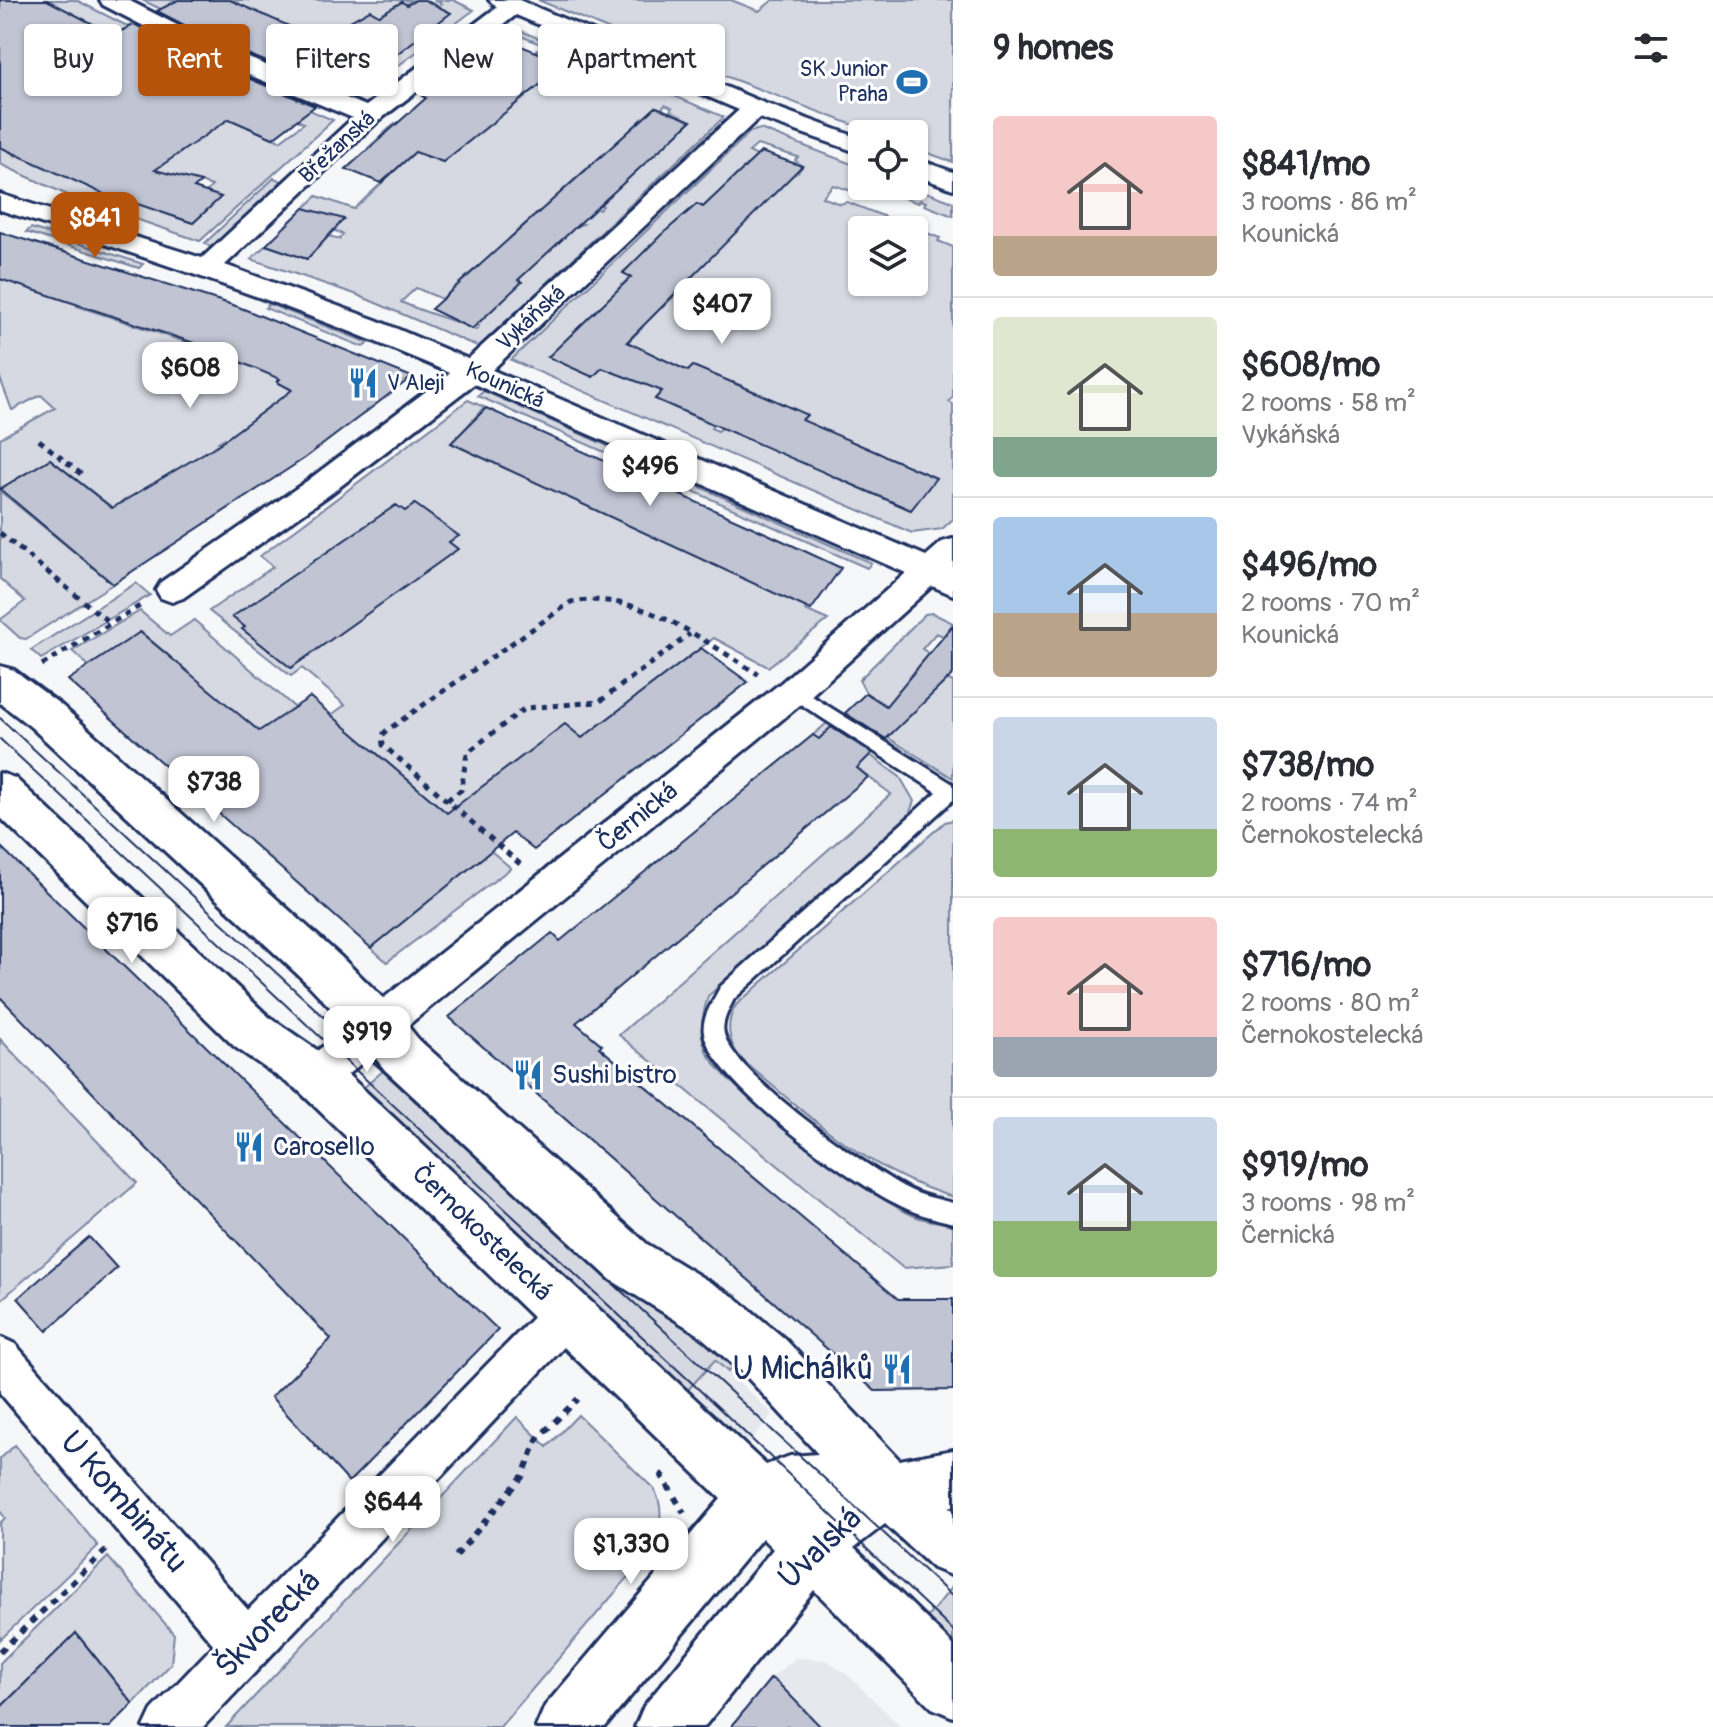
<!DOCTYPE html>
<meta charset="utf-8">
<style>
body{margin:0;font-family:Pangolin,sans-serif;background:#f2f2f3;color:#2b2b33;height:100vh;display:flex;flex-direction:column;font-size:30px;white-space:nowrap}
*{box-sizing:border-box;margin:0}
p{font-size:26px;color:#7c7c81}
.icon{flex:none;width:44px;height:44px;fill:none;stroke:currentColor;stroke-width:2;stroke-linecap:round;stroke-linejoin:round}
.map{position:relative;flex:1;overflow:hidden}
.drawer{display:flex;flex-direction:column;background:#fff;width:760px}
.drawer>*{flex:none}
.top-card{position:absolute;left:24px;top:24px;width:760px;height:72px;display:flex;gap:16px}
.buttons{position:absolute;left:848px;top:120px;display:grid;gap:16px}
.buttons a{display:grid;place-items:center;width:80px;height:80px;border-radius:8px;background:#fff;box-shadow:0 2px 6px #0004;font-size:40px}
.price{position:absolute;translate:-50% -68px;padding:0 18px;border-radius:16px;background:#fff;color:#222;font-size:26px;line-height:52px;filter:drop-shadow(0 2px 4px #0008)}
.price::after{content:'';position:absolute;left:50%;top:48px;width:24px;height:18px;margin-left:-12px;background:inherit;clip-path:polygon(0 0,100% 0,50% 100%)}
.price.selected{background:#b45309;color:#fff}
ul{padding:0;list-style:none}
li{display:flex;align-items:center;gap:24px;height:200px;padding:0 40px}
li+li{border-top:2px solid #e1e1e2}
li span{display:grid;place-items:center;flex:none;width:224px;height:160px;border-radius:8px;color:#555}
li>.icon{margin-inline-start:auto}
span .icon{width:96px;height:96px;fill:#fffc;stroke-width:1}
li b{font-size:34px}
h2{display:flex;justify-content:space-between;align-items:center;height:96px;padding:0 40px;font-size:34px}
.pill{padding:0 28px;border-radius:8px;background:#fff;box-shadow:0 2px 6px #0004;font-size:28px;line-height:72px}
.pill.selected{background:#b45309;color:#fff}
main{display:flex;flex:1;min-height:0}
.map>svg:first-child{display:block}
.built{fill:#e6e8ee}
.green{fill:#d6d9e2;stroke:#7884a0;stroke-width:2;fill-rule:evenodd}
.building{fill:#c0c4d3;stroke:#1b2f5e;stroke-width:2}
.lines{fill:none;stroke-linecap:round;stroke-linejoin:round}
.service-casing{stroke:#1b2f5e;stroke-width:6}
.minor-casing{stroke:#1b2f5e;stroke-width:6}
.tertiary-casing{stroke:#1b2f5e;stroke-width:6}
.secondary-casing{stroke:#1b2f5e;stroke-width:6}
.path-far1{stroke:#1b2f5e;stroke-width:5;stroke-dasharray:6 6;stroke-linecap:butt}
.path{stroke:#1b2f5e;stroke-width:6;stroke-dasharray:7 7;stroke-linecap:butt}
.service{fill:#fff;fill-rule:evenodd}
.minor{fill:#fff;fill-rule:evenodd}
.tertiary{fill:#fff;fill-rule:evenodd}
.secondary{fill:#fff;fill-rule:evenodd}
.tram{stroke:#1b2f5e;stroke-width:2}
.labels{text-anchor:middle;dominant-baseline:central;stroke-width:6;stroke-linejoin:round;paint-order:stroke}
.far-poi-label{font-size:22px;fill:#1b2f5e;stroke:#fff;text-anchor:end}
.far-street-label{font-size:22px;fill:#1b2f5e;stroke:#fff}
.street-label{font-size:26px;fill:#1b2f5e;stroke:#fff}
.poi-label{font-size:26px;fill:#1b2f5e;stroke:#fff;text-anchor:start}
.near-poi-label{font-size:32px;fill:#1b2f5e;stroke:#fff;text-anchor:end}
.near-street-label{font-size:32px;fill:#1b2f5e;stroke:#fff}
</style>
<main>
<div class="map">
<svg width="953" height="1727" viewBox="0 0 953 1727">
<rect width="100%" height="100%" fill="#f6f7f9"/>
<filter id="ink" filterUnits="userSpaceOnUse"><feTurbulence type="fractalNoise" baseFrequency=".0125" numOctaves="2"/><feDisplacementMap in="SourceGraphic" scale="16" xChannelSelector="R" yChannelSelector="G"/><feConvolveMatrix kernelMatrix="1 2 1 2 8 2 1 2 1" color-interpolation-filters="sRGB"/></filter>
<g filter="url(#ink)">
<g class="built">
<polygon points="715,1360 773,1414 746,1446 685,1393"/>
<polygon points="796,1658 827,1660 850,1677 901,1727 731,1727 771,1678"/>
</g>
<g class="green">
<path d="M40,0H76L202,64L333,120L200,241L74,198L0,164V145L16,156L37,144L0,84ZM286,115L304,123L280,141L249,128ZM200,182L212,186L206,192L221,197L193,223L160,212Z"/>
<polygon points="142,0 416,0 390,9 439,7 442,4 433,0 453,0 474,10 358,95 235,45"/>
<polygon points="538,0 731,0 759,11 773,0 953,0 953,162 914,148 914,134 877,134 675,57"/>
<path d="M514,28L724,117L479,347L355,294L251,259L266,245L307,259L329,236L339,239L343,234L306,220L297,229L286,225L317,196L354,209L405,161L368,148L395,123L430,137L543,45L516,34L507,41L501,39ZM665,105L672,108L670,111L691,121L655,154L642,150L612,147L656,107L662,109ZM600,157V204L603,206L599,210L564,189ZM539,211L583,224L576,226L538,261L496,251ZM475,269L480,271L473,322L479,326L476,330C449,318 427,314 401,302L416,288L442,299Z"/>
<path d="M760,129L862,168V182L852,191L833,185L822,197L840,204L847,202L940,238L938,241L953,247V397L949,402L953,404V519L942,529L912,533L511,360L750,132ZM757,145L798,157L795,160L802,167L798,172L748,165L757,156L749,152ZM714,197H717L692,278L662,308L617,290L630,277L623,272L627,269L635,272L696,204L703,207ZM862,230H914V282H862ZM598,309L642,328L602,368L549,357ZM733,382L806,414L776,451L722,428L718,431L711,428L713,425L655,399C672,378 703,386 728,387ZM855,443L935,478L910,510L830,475Z"/>
<polygon points="274,178 284,182 211,248 205,243"/>
<polygon points="872,186 910,186 953,202 953,216 924,205 926,202 920,200 918,203"/>
<polygon points="31,228 143,264 139,268 26,232"/>
<polygon points="0,279 82,299 77,306 198,346 216,328 205,315 219,300 248,312 280,379 277,382 281,384 286,381 316,391 273,409 269,407 265,410 269,412 229,441 225,438 218,442 221,446 118,512 50,459 0,489 0,438 55,408 41,395 12,410 0,378"/>
<polygon points="269,304 369,343 363,347 265,308"/>
<polygon points="484,391 871,563 867,568 478,396"/>
<polygon points="468,400 484,407 452,444 806,607 805,610 828,620 768,667 714,638 582,738 564,725 448,814 373,750 305,801 166,653 141,632 89,666 72,651 140,611 170,636 194,620 316,726 345,705 302,668 291,676 209,611 273,567 260,556"/>
<polygon points="0,491 113,584 26,639 20,638 0,620 25,601 0,579"/>
<polygon points="136,583 150,595 41,659 31,650"/>
<polygon points="932,613 953,623 943,636 936,633 922,649 930,654 919,666 953,682 953,778 885,736 887,706 866,693 859,680 925,614"/>
<path d="M827,723L900,777L914,801L907,820L874,852L708,996C703,1014 698,1031 706,1050C722,1088 876,1202 917,1217C928,1221 941,1222 953,1225V1264L903,1268L619,1035L891,794L813,735Z"/>
<path d="M953,820V1197C869,1173 806,1114 740,1058C728,1042 725,1023 736,1005L945,822Z"/>
<polygon points="491,851 511,868 387,962 371,948"/>
<polygon points="0,1039 137,1183 1,1300 0,1299"/>
<polygon points="392,1063 669,1317 731,1347 742,1356 728,1372 715,1360 685,1393 362,1089"/>
<path d="M578,1415L654,1489C667,1514 658,1529 649,1553L500,1727H226L517,1417L547,1447Z"/>
<polygon points="15,1445 98,1546 0,1640 0,1523 5,1518 0,1511 0,1459"/>
<polygon points="108,1557 174,1634 171,1664 133,1704 76,1633 0,1708 0,1663"/>
<polygon points="953,1586 953,1646 925,1620"/>
</g>
<g class="building">
<polygon points="0,0 47,0 114,35 134,24 195,56 315,106 273,138 229,119 155,170 201,182 194,188 221,197 193,223 123,199 119,201 0,147"/>
<polygon points="178,0 230,0 318,39 370,10 379,15 402,2 407,5 416,0 425,0 451,13 369,75 361,71 336,90 213,40 157,11"/>
<polygon points="494,35 566,64 443,162 415,152 381,183 346,169 426,98 422,96 453,67"/>
<polygon points="656,107 691,121 518,280 522,282 472,329 431,309"/>
<polygon points="761,152 802,166 627,342 688,371 693,366 767,397 807,415 802,420 936,478 911,510 655,399 662,391 602,368 593,377 548,357 631,277 623,273 661,235 697,204 703,207"/>
<polygon points="304,208 344,219 307,259 266,245"/>
<polygon points="0,232 236,306 412,377 305,458 113,584 0,489 50,459 112,508 219,444 292,390 277,382 280,379 200,345 0,279"/>
<polygon points="486,408 770,535 841,568 811,610 451,443"/>
<polygon points="415,504 459,536 449,542 458,549 291,668 242,629 245,627 232,617 396,505 405,511"/>
<polygon points="953,625 953,674 886,739 845,713 866,693 886,706"/>
<polygon points="140,632 259,731 310,697 447,813 565,724 582,738 701,648 748,682 534,850 513,833 371,948 68,680"/>
<polygon points="831,727 872,753 857,768 868,777 576,1023 602,1045 599,1047 898,1299 953,1299 953,1390 875,1391 449,1017 552,933 560,941 813,735 819,739"/>
<polygon points="0,846 498,1330 349,1482 271,1397 331,1339 0,997"/>
<polygon points="89,1237 117,1268 47,1331 18,1298"/>
<polygon points="76,1633 133,1704 110,1727 0,1727 0,1708"/>
<polygon points="771,1678 779,1684 821,1727 731,1727"/>
</g>
<g class="lines">
<g class="service-casing">
<path id="service" d="M794,685L953,784V800L734,999C729,1009 721,1022 724,1034C734,1075 867,1167 906,1188C921,1196 937,1199 953,1203V1223C933,1218 913,1213 895,1203C849,1180 714,1084 704,1033C701,1018 714,1000 720,987L937,792L788,696L786,691Z"/>
</g>
<g class="minor-casing">
<g id="minor">
<path d="M100,0H128L212,43L366,106L497,7L489,0H519L764,103L862,139V154L759,118L492,370L926,556L942,542L953,539V595L932,586L806,700L330,1089L316,1094L302,1089L296,1076L302,1063L782,682L906,573L474,384L329,495L183,598L172,602L161,598L156,590L161,582L307,481L450,373C303,309 152,259 0,210V194L202,258L353,118L196,53L103,5ZM516,15L739,110L468,359L376,320L225,265L378,121Z"/>
<polygon points="914,158 953,172 953,189 914,175"/>
<polygon points="567,1292 582,1298 588,1313 582,1328 203,1727 144,1727 152,1710 214,1645 0,1393 0,1337 15,1344 248,1610 552,1298"/>
</g>
</g>
<g class="tertiary-casing">
<polygon id="tertiary" points="953,1450 953,1506 889,1518 869,1510 861,1490 869,1470 889,1462"/>
</g>
<g class="secondary-casing">
<polygon id="secondary" points="0,666 14,670 61,705 340,956 395,1010 419,1040 647,1244 736,1298 785,1339 909,1470 953,1510 953,1576 933,1568 885,1524 854,1548 953,1645 953,1717 932,1708 814,1590 704,1727 635,1727 644,1706 773,1549 762,1538 605,1727 536,1727 545,1706 721,1499 299,1091 235,1047 0,817 0,773 15,778 269,1017 333,1061 766,1465 790,1456 818,1454 747,1377 698,1334 611,1280 385,1070 361,1040 308,984 31,727 0,703"/>
</g>
<g class="path-far1">
<polyline points="39,440 81,474"/>
<polyline points="0,533 111,624"/>
<polyline points="42,665 143,604"/>
<polyline points="447,800 461,790 467,753 525,708 599,702 690,634"/>
<path d="M520,864L383,745L382,736L386,731L571,602C640,590 702,640 758,674"/>
</g>
<g class="path">
<polyline points="664,1473 662,1476 684,1513"/>
<polyline points="456,1556 522,1477 538,1438 578,1399"/>
<polyline points="0,1652 106,1550"/>
</g>
<use href="#service" class="service"/>
<use href="#minor" class="minor"/>
<use href="#tertiary" class="tertiary"/>
<use href="#secondary" class="secondary"/>
<g class="tram">
<polyline points="0,718 953,1597"/>
<polyline points="0,739 721,1410 953,1631"/>
</g>
</g>
</g>
<defs>
<g id="stadium-bare" transform="scale(2.4)"><path d="M0-5a6.5 5 0 1 0 0 10a6.5 5 0 1 0 0-10ZM-3.5-1.8h7v3.6h-7Z" fill="#1f6fb2" stroke="#fff" stroke-width="2.5" paint-order="stroke"/></g>
<g id="restaurant-bare" transform="scale(2.4)"><path d="M-5-6h1v4h1v-4h1v4h1v-4h1v5L-1.5 .5V6h-2V.5L-5-1ZM5-6V6H3V1.5H1.5Q1.5-4 5-6Z" fill="#1f6fb2" stroke="#fff" stroke-width="2.5" paint-order="stroke"/></g>
</defs>
<g fill-rule="evenodd">
<use href="#stadium-bare" x="912" y="82"/>
<use href="#restaurant-bare" x="363" y="383"/>
<use href="#restaurant-bare" x="528" y="1075"/>
<use href="#restaurant-bare" x="249" y="1147"/>
<use href="#restaurant-bare" x="897" y="1369"/>
</g>
<g class="labels">
<g class="far-poi-label">
<text x="888" y="69">SK Junior<tspan x="888" dy="25">Praha</tspan></text>
<text x="387" y="383" text-anchor="start">V Aleji</text>
</g>
<g class="far-street-label">
<text transform="translate(337 147) rotate(-43)">Břežanská</text>
<text transform="translate(531 318) rotate(-43)">Vykáňská</text>
<text transform="translate(505 385) rotate(24)">Kounická</text>
</g>
<g class="street-label">
<text transform="translate(638 817) rotate(-39)">Černická</text>
<text transform="translate(482 1233) rotate(44)">Černokostelecká</text>
</g>
<g class="poi-label">
<text x="552" y="1075">Sushi bistro</text>
<text x="273" y="1147">Carosello</text>
</g>
<g class="near-poi-label">
<text x="873" y="1369">U Michálků</text>
</g>
<g class="near-street-label">
<text transform="translate(124 1502) rotate(49)">U Kombinátu</text>
<text transform="translate(820 1548) rotate(-44)">Úvalská</text>
<text transform="translate(268 1624) rotate(-46)">Škvorecká</text>
</g>
</g>
</svg>
<div class="buttons">
<a><svg class="icon" aria-label="locate" viewBox="0 0 24 24"><circle cx="12" cy="12" r="6"/><path d="M12 2v4M12 18v4M2 12h4M18 12h4"/></svg></a>
<a><svg class="icon" aria-label="layers" viewBox="0 0 24 24"><path d="M12 4l9 5-9 5-9-5zM3 14l9 5 9-5"/></svg></a>
</div>
<b class="price selected" style="left:95px;top:260px">$841</b>
<b class="price" style="left:722px;top:346px">$407</b>
<b class="price" style="left:190px;top:410px">$608</b>
<b class="price" style="left:650px;top:508px">$496</b>
<b class="price" style="left:214px;top:824px">$738</b>
<b class="price" style="left:132px;top:965px">$716</b>
<b class="price" style="left:367px;top:1074px">$919</b>
<b class="price" style="left:393px;top:1544px">$644</b>
<b class="price" style="left:631px;top:1586px">$1,330</b>
<div class="top-card">
<a class="pill">Buy</a>
<a class="pill selected">Rent</a>
<a class="pill">Filters</a>
<a class="pill">New</a>
<a class="pill">Apartment</a>
</div>
</div>
<section class="drawer">
<h2>9 homes<svg class="icon" aria-label="filters" viewBox="0 0 24 24"><path d="M4 7h16M4 17h16"/><circle cx="9" cy="7" r="2"/><circle cx="15" cy="17" r="2"/></svg></h2>
<ul>
<li><span style="background:linear-gradient(#f6c9c9 75%,#b9a48a 0)"><svg class="icon" aria-label="home" viewBox="0 0 24 24"><path d="M3 11l9-7 9 7M6 9v11h12V9"/></svg></span><div><b>$841/mo</b><p>3 rooms · 86 m²</p><p>Kounická</p></div></li>
<li><span style="background:linear-gradient(#dfe7d0 75%,#7fa58c 0)"><svg class="icon" aria-label="home" viewBox="0 0 24 24"><path d="M3 11l9-7 9 7M6 9v11h12V9"/></svg></span><div><b>$608/mo</b><p>2 rooms · 58 m²</p><p>Vykáňská</p></div></li>
<li><span style="background:linear-gradient(#a9c7e8 60%,#b9a48a 0)"><svg class="icon" aria-label="home" viewBox="0 0 24 24"><path d="M3 11l9-7 9 7M6 9v11h12V9"/></svg></span><div><b>$496/mo</b><p>2 rooms · 70 m²</p><p>Kounická</p></div></li>
<li><span style="background:linear-gradient(#c9d6e8 70%,#8fb573 0)"><svg class="icon" aria-label="home" viewBox="0 0 24 24"><path d="M3 11l9-7 9 7M6 9v11h12V9"/></svg></span><div><b>$738/mo</b><p>2 rooms · 74 m²</p><p>Černokostelecká</p></div></li>
<li><span style="background:linear-gradient(#f6c9c9 75%,#9aa5b1 0)"><svg class="icon" aria-label="home" viewBox="0 0 24 24"><path d="M3 11l9-7 9 7M6 9v11h12V9"/></svg></span><div><b>$716/mo</b><p>2 rooms · 80 m²</p><p>Černokostelecká</p></div></li>
<li><span style="background:linear-gradient(#c9d6e8 65%,#8fb573 0)"><svg class="icon" aria-label="home" viewBox="0 0 24 24"><path d="M3 11l9-7 9 7M6 9v11h12V9"/></svg></span><div><b>$919/mo</b><p>3 rooms · 98 m²</p><p>Černická</p></div></li>
</ul>
</section>
</main>
